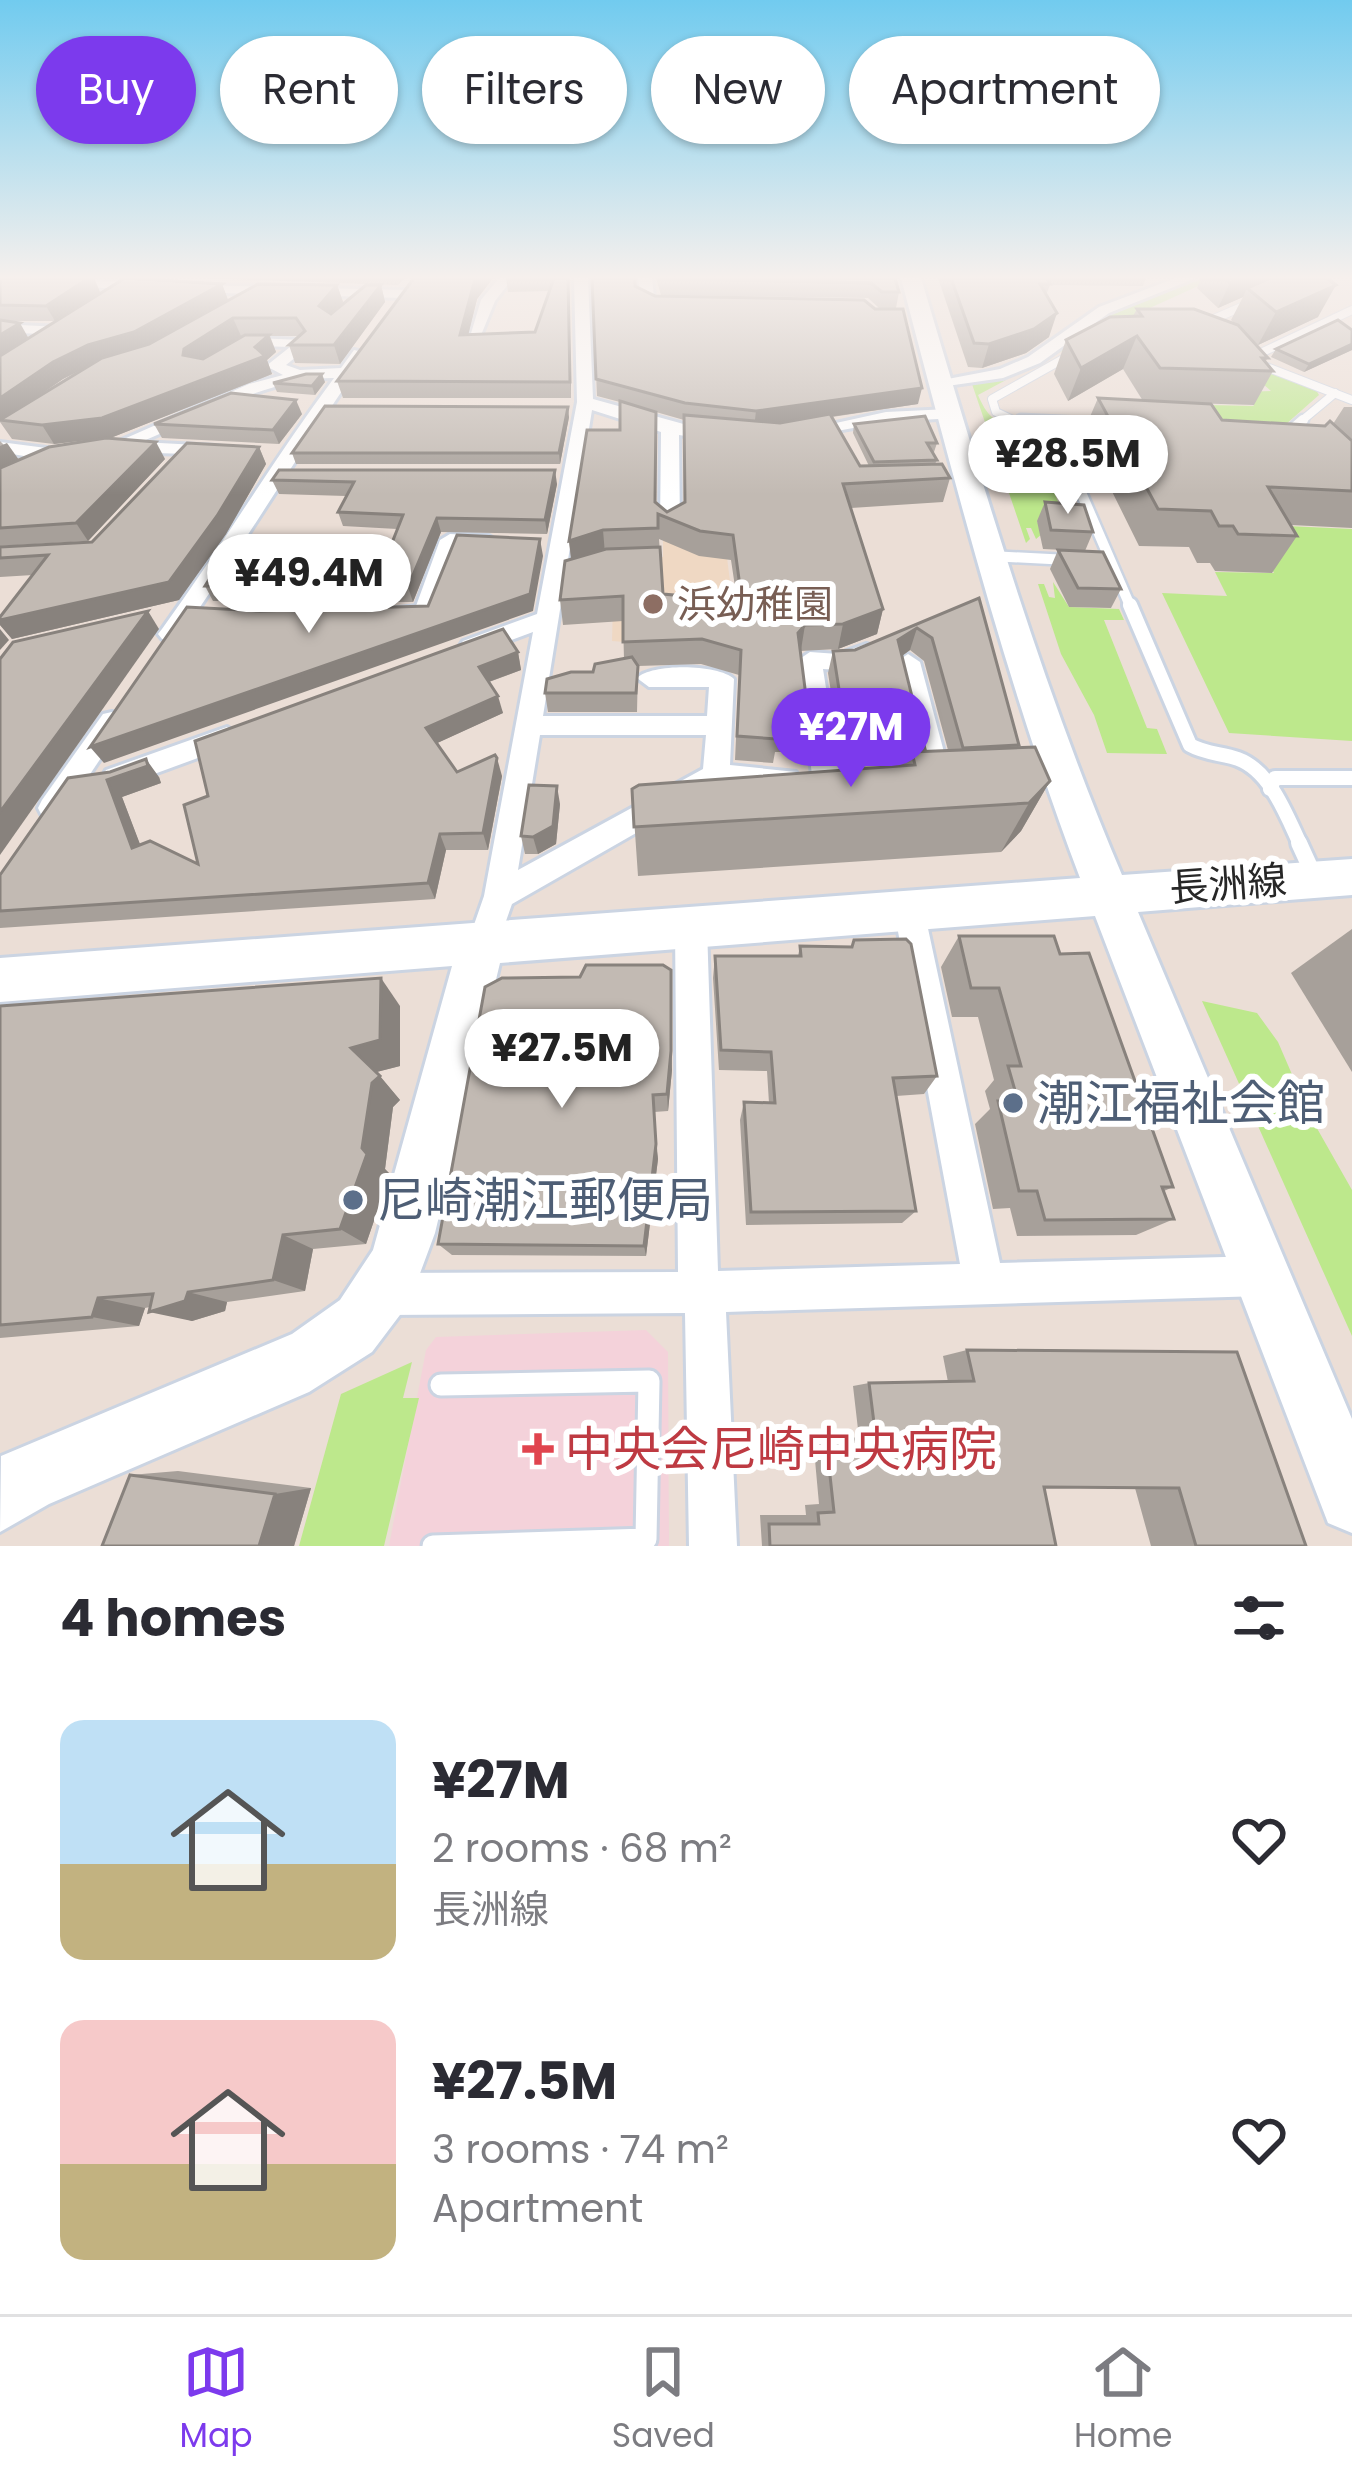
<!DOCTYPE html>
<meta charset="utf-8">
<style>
body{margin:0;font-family:Poppins,"Noto Sans JP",sans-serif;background:#f2f2f3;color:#2b2b33;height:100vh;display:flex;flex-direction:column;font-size:45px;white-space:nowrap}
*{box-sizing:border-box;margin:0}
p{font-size:39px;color:#7c7c81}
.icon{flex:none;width:66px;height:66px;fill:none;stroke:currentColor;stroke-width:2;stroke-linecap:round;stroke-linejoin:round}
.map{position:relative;height:1546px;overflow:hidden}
.details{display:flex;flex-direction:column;background:#fff;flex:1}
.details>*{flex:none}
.banner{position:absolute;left:36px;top:36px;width:1281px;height:108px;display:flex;gap:24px}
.price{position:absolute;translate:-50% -102px;padding:0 27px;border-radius:42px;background:#fff;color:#222;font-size:39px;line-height:78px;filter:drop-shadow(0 3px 6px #0008)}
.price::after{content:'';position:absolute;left:50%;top:72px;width:36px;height:27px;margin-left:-18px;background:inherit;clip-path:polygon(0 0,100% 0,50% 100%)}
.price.active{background:#7c3aed;color:#fff}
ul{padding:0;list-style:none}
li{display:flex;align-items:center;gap:36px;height:300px;padding:0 60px}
li span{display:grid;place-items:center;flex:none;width:336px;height:240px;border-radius:24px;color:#555}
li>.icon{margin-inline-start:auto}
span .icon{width:144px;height:144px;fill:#fffc;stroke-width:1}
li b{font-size:51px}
h2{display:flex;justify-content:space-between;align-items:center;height:144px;padding:0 60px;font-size:51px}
.chip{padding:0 42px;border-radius:54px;background:#fff;box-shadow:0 3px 9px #0004;font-size:42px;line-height:108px}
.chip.active{background:#7c3aed;color:#fff}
.menu{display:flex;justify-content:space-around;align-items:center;height:168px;border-top:3px solid #e1e1e2;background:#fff;font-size:33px;color:#7c7c81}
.menu a{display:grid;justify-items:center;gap:6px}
.menu .active{color:#7c3aed}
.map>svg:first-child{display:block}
.education{fill:#efd8c3}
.medical{fill:#f4d2da}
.green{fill:#bde88c}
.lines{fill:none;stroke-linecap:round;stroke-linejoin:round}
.lane-far4-casing{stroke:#cbd4e2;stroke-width:10}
.lane-far3-casing{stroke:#cbd4e2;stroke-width:15}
.lane-far2-casing{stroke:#cbd4e2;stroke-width:20}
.lane-far1-casing{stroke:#cbd4e2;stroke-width:22}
.lane-casing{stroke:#cbd4e2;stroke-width:27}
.street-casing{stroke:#cbd4e2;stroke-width:6}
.secondary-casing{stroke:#cbd4e2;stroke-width:6}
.lane-far4{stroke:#fff;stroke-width:8}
.lane-far3{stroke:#fff;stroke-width:10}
.lane-far2{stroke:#fff;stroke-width:14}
.lane-far1{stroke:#fff;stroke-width:16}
.lane{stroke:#fff;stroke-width:21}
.street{fill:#fff;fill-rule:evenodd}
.secondary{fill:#fff;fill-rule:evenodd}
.wall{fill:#a7a09a;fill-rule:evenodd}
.shaded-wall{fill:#88827d}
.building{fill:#c2bab3;stroke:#88827d;stroke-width:3}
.education-dot{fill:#8d6e63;stroke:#fff;stroke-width:4.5}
.service-dot{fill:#5c6f8a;stroke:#fff;stroke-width:4.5}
.health-dot{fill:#e0444e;stroke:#fff;stroke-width:4.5}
.labels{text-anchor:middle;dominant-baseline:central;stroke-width:12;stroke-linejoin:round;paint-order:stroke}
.education-label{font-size:39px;fill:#785e54;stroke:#fff;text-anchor:start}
.street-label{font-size:39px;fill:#272727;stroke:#fff}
.near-service-label{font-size:48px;fill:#4e5e75;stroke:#fff;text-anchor:start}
.near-health-label{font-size:48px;fill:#be3a42;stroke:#fff;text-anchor:start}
</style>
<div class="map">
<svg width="1352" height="1546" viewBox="0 0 1352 1546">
<rect width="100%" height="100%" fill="#ebded6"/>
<polygon class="education" points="722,519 739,651 612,641 614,568 606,561 663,557 663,530"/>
<polygon class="medical" points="646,1330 668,1352 669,1546 389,1546 426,1350 436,1337"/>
<g class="green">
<path d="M1201,278L1207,282L1130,317L1316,390L1319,395L1285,425L1209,422L1161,404L1254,406L1244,392L1271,391L1254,376L1093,335L1041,362C1072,342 1096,318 1128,302C1150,291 1177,286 1201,278Z"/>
<path d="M1006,380L978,395C995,436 1014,420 1046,433L1031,435L1063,514L1084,522L1037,521L1042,534L1036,539L1031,528H1026L1030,539L1026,543L972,384Z"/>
<polygon points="1265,525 1352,529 1352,741 1229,733 1162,593 1227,596 1215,572 1274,573 1259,549"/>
<polygon points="1053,582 1069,607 1119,609 1124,620 1104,620 1147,728 1157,729 1167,754 1107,753 1094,715 1061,654 1038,584 1044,584 1049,597 1055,598"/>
<polygon points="1202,1001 1257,1013 1278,1042 1310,1116 1352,1190 1352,1336"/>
<polygon points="412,1362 403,1398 419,1398 384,1546 299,1546 341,1394"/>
</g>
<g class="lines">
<g class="lane-far4-casing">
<g id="lane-far4">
<polyline points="1202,324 1253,302"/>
<polyline points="1072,354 992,399 996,412 1013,420 1088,423"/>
<polyline points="1248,359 1352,310"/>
<polyline points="1256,363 1352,400"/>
<polyline points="1299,423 1335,393"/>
</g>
</g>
<g class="lane-far3-casing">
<g id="lane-far3">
<polyline points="1021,420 1102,424"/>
<polyline points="1051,423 1131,608"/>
<polyline points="1302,434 1295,427 1303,420"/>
<polyline points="990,556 1069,560"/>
</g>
</g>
<g class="lane-far2-casing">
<g id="lane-far2">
<path d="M1130,605L1190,745C1206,754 1221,753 1238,759C1271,771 1287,817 1301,846"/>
<polyline points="1270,789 1275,778 1352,778"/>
</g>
</g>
<g class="lane-far1-casing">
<polyline id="lane-far1" points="1299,843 1315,878"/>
</g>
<g class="lane-casing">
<polyline id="lane" points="433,1546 646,1539 649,1381 441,1385"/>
</g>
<g class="street-casing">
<g id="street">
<polygon points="57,278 148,283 155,287 148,291 62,285"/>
<polygon points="499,278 513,278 495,301 479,340 469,340 481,300"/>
<path d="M574,278H588L593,399L727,436L718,441L679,435L680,527L670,533L660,527L661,432L592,410L543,716H707L709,687H649L637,678C652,663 719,664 734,679L730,765L796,772L800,780L796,788L786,791L720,785L512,904L495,952L484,956L473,952L468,942L484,896L533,632L471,655L459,647L463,641L537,614L577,402ZM540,735H706L703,769L518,870Z"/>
<polygon points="638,278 652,278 654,297 681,304 674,308 642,304"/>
<polygon points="1176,278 1196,278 1109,313 1040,363 1003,378 940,387 932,382 1000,369 1028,357 1099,307"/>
<polygon points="193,285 404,290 411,294 404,298 188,292"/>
<polygon points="0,324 60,327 67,331 60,335 0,332"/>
<path d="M254,338L302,340L307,348L286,365L300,370L341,368L354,350L368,353C302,447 244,545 178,639H162L158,634L162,629C222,546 273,460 334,378C267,378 202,417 141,442L216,446L222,447V455L122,452L108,446L249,384L283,375L266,366L290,347L261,346L237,355L229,350Z"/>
<polygon points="949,409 958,414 955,418 886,422 804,437 795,432 886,412"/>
<polygon points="0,442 54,449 72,447 81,452 54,461 0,452"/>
<polygon points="450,534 489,536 499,542 489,548 458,547 433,618 391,619 391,609 416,606 440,540"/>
<path d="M866,644L874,646L878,652C866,667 842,670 823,669L841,783L837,791H817L813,783L798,660L810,652L838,654Z"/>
<polygon points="908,654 920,662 953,786 949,794 929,794 925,786 896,662"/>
<polygon points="112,712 121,714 125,721 121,728 62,816 42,816 38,808 42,800 103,714"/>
<polygon points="227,727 240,737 236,744 116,788 106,784 102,777 106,770"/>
<polygon points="909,896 920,900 924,910 1000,1263 1262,1256 1276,1262 1282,1276 1276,1290 1262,1296 726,1312 737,1546 689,1546 685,1313 382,1315 367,1309 361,1294 367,1279 382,1273 678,1272 675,927 680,917 691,913 702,917 707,927 718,1271 960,1264 894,910 898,900"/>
</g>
</g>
<g class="secondary-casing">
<path id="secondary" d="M901,278H921C981,479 1040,682 1122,875L1352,859V895L1138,912L1352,1419V1533L1328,1523L1095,916L500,963L435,1233L409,1303L372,1352L309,1392L49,1504L0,1532L1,1456L292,1334L340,1300L373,1250L452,966L0,1002V958L1080,878C1006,683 954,480 901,278Z"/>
</g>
<use href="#lane-far4" class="lane-far4"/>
<use href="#lane-far3" class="lane-far3"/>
<use href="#lane-far2" class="lane-far2"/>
<use href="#lane-far1" class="lane-far1"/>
<use href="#lane" class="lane"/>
<use href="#street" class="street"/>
<use href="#secondary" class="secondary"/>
</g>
<g class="wall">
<path d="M0,278L100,292L55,321H3L29,338L222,284L228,300L337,285L343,302L337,309L381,285L385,302L340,364L295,363L289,345L300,336H270L276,352L267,360L272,374L113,437L54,444L12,439L0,422ZM89,365L37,397L63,379Z"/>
<polygon points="199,278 405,278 398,285"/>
<polygon points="414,278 493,278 477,299 468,335 535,332 549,291 508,292 506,278 569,278 571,398 343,398 337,381"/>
<path d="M592,278L635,286L918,404L832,417L860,466H869L853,433L854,424L937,443L934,452H932L937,460L935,464L950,478L943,502L851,508L883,609L877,634L838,649L800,651L810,728L805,752H775L773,763L735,760L739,675L701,664L638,666L637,712H548L545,693L624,659L623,621L563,625L560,600L571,559L569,541L620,430V402L597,396ZM656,412L684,420V503L667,512L656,503ZM659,539L699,556L731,560L737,600L663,594Z"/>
<polygon points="656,278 895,278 899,292 896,308 879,308 868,298 661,295"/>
<polygon points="938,278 1146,278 1143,286 1050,285 1046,295 1049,337 1026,353 982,368 968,367"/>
<polygon points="1201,278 1327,278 1318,317 1258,345 1249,337 1268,358 1265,362 1273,371 1254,405 1189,403 1222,420 1325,426 1333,424 1344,407 1352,407 1352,528 1291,525 1297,536 1272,573 1215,571 1210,563 1197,563 1189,547 1139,546 1083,433 1098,398 1143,401 1123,369 1068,401 1054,374 1066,340 1133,316 1137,309 1235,324 1231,320 1243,297 1218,308 1197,288"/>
<polygon points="1352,330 1352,350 1304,372 1271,357 1276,349"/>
<polygon points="325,382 315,395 277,392 273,383"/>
<polygon points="302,414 279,444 162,438 154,424"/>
<polygon points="569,417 560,464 296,464 292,453"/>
<polygon points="0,441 19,460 165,459 88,541 0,546"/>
<polygon points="259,447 266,464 226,534 179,600 12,639 0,625 0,617 33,575 0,577 0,547 92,542"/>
<polygon points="272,480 557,484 547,534 441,532 413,602 213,601 205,586 317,569 313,577 378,578 397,529 343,526 338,512 346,496 279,494"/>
<polygon points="1045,502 1093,532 1085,551 1043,549 1037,521"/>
<polygon points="1058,550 1121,589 1111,608 1069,607 1050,569"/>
<path d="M979,598L1019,745L1018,748L1050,781L1021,831L1001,852L638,876L632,789L887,767L885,756H841L828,673L833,651L855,650ZM910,650L924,661L948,750L925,751L902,656Z"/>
<polygon points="518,652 521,670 489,682 503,713 437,743 457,772 502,776 488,850 446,850 435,899 0,928 0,875 68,778 159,777 161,783 122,797 140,845 198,864 208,796"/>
<polygon points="560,804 556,844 538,854 525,854 521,836"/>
<polygon points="1352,929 1352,1072 1291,973"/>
<polygon points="959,936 1060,954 1173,1187 1164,1191 1174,1219 1136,1235 1017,1236 1010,1208 993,1209 975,1124 990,1109 985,1091 994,1080 978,1017 952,1017 941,967"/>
<polygon points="854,940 937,1076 924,1094 896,1096 916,1211 902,1223 746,1225 740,1120 744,1102 769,1103 767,1071 719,1070 713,978 715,956 798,956 800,946 851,947"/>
<polygon points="671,970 672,1070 668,1111 654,1112 658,1159 646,1256 452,1255 438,1244 580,977"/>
<polygon points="0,1006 400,1006 400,1066 376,1072 400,1100 393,1107 385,1169 390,1174 366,1244 313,1249 305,1291 227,1302 225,1311 192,1321 150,1307 145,1308 139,1326 0,1338"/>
<polygon points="967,1350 1306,1546 1151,1546 1135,1488 1044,1487 1056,1546 762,1546 760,1515 806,1515 805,1505 819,1504 813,1438 859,1438 853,1386 869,1383 948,1382 943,1356"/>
<polygon points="178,1471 311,1488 294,1546 102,1546 130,1475"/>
</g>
<g class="shaded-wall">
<polygon points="89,278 94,278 100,292 55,321 46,306"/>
<polygon points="478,278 493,278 477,299 464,352 460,335 474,283"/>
<polygon points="568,278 569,278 571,398 570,382"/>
<polygon points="1242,278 1276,278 1247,288 1243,297 1218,308 1230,283"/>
<polygon points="222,284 228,300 142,348 97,362 63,379 3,420 0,420 0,398 53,362"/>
<polygon points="337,285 343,302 325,324 319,306"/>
<polygon points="381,285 385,302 340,364 334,345"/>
<polygon points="1336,285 1318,317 1258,345 1276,312"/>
<polygon points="1057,313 1049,337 1026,353 982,368 989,344"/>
<polygon points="233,318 241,336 193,367 183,355 184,349"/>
<polygon points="20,323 29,339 0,358 0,335"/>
<polygon points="269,335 276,352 267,360 272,374 113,437 54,444 42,425 255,347"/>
<polygon points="1137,336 1123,369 1068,401 1081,368"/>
<polygon points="1352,344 1352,350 1304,372 1309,364"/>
<polygon points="322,374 325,382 315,395 312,386"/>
<polygon points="922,388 918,404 754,428 756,411"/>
<polygon points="296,400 302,414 279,444 273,430"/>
<polygon points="568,407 569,417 560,464 559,453"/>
<polygon points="156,442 165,459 88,541 76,523"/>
<polygon points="7,443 19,460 0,469 0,446"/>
<polygon points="259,447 266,464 226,534 179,600 12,639 0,625 0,620"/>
<polygon points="555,470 557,484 547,534 545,520"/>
<polygon points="437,518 441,532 413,602 408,587"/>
<polygon points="603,530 605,554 572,565 569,541"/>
<polygon points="540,539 543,556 533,611 104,763 90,747 530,594"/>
<polygon points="311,554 317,569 309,587 300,577"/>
<polygon points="883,609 877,634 838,649 843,624"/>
<polygon points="148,611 159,629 0,855 0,812"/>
<polygon points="805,625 801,650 794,658 798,633"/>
<polygon points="917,628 910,650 892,663 898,640"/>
<polygon points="0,629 9,640 0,650"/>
<polygon points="518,652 521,670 483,684 479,667"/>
<polygon points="498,696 503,713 433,745 426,728"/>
<polygon points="497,758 502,776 488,850 483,833"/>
<polygon points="146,759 159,777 161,783 122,797 148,865 132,848 107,780"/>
<polygon points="1050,781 1021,831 1001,852 1029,803"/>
<polygon points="557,786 560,804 556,844 538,854 533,837"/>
<polygon points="440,834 446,850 435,899 428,883"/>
<polygon points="381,978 400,1006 400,1066 373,1073 351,1048"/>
<polygon points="671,1051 672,1070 668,1111 667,1094"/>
<polygon points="380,1076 400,1100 393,1107 385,1169 390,1174 366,1244 340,1229 362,1148 372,1083"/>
<polygon points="656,1144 658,1159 646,1256 644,1246"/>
<polygon points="283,1235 313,1249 305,1291 273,1280"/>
<polygon points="188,1292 227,1302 225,1311 192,1321 149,1312"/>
<polygon points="98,1298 145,1308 139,1326 92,1317"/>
<polygon points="311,1488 294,1546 259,1546 275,1494"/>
</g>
<g class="building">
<polygon points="0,278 89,278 46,306 0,305"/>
<polygon points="125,278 222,284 134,332 88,345 53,362 0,398 0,356"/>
<polygon points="414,278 478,278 474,283 460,335 535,332 554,278 568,278 570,382 337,381"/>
<polygon points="592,278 635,278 635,286 655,296 864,300 875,309 903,309 922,388 756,411 685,403 596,379"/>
<polygon points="660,278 895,278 899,292 882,292 871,283"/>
<polygon points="951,278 1046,278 1050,284 1040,284 1057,313 1034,329 989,344 974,343"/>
<polygon points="1224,278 1242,278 1230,283"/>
<polygon points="1270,278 1327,278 1336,285 1276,312 1247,288"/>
<polygon points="258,284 337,285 319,306 331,314 366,285 381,285 334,345 289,345 305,331 296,318 233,318 184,349 183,355 203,359 245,335 269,335 255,347 265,356 102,418 42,425 0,420 102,358 149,344"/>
<polygon points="1137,309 1194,309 1238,325 1268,358 1262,358 1273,371 1160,368 1137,336 1081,368 1066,340 1110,317 1142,316"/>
<polygon points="0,320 20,323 0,335"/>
<polygon points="1338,320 1352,330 1352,344 1309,364 1276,349"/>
<polygon points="306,374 322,374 312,386 273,383"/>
<polygon points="231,393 296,400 273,430 154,424"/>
<polygon points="1098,398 1211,404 1222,420 1325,426 1330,421 1352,441 1352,491 1268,487 1297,536 1238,534 1233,526 1219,526 1211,511 1158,509"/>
<polygon points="620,401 656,412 655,502 667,512 685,502 684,415 780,423 830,414 860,466 942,464 950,478 843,484 883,609 843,624 805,625 798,633 810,728 777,728 776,739 737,736 741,650 702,639 623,642 623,596 560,600 565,561 606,549 660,547 663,594 742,601 733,535 700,531 658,514 658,528 603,530 569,541 587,430 620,430"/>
<polygon points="325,406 568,407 559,453 292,453"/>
<polygon points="925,416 937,443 927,443 937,460 874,462 854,424"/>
<polygon points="106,438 156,442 76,523 0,528 0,468 49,447"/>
<polygon points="187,443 259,447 217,516 169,582 0,620 0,617 48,555 0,558 0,547 92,542"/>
<polygon points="279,470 555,470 545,520 437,518 408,587 205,586 225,554 311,554 300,577 378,578 403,515 338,512 354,482 272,480"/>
<polygon points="1045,502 1084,505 1093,532 1051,530"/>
<polygon points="457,535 540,539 530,594 90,747 187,607 260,611 428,606"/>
<polygon points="1058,550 1103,552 1121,589 1078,588"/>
<polygon points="979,598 1019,745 963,748 932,638 917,628 898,640 925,749 895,748 892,734 846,734 833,651 855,650"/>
<polygon points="148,611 0,812 0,659 13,642"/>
<polygon points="503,629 518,652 479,667 498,696 426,728 457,772 495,755 497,758 483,833 440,834 428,883 0,911 0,875 68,778 110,772 146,759 148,766 107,780 132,848 150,841 198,864 184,805 208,796 195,741"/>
<polygon points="632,657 638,666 636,693 545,693 547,679 571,672 593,672 595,664"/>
<polygon points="1035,747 1050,781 1029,803 634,827 632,789 639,785 915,765 912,752"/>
<polygon points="529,785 557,786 553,826 533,837 521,836"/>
<polygon points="959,936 1054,936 1060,954 1089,953 1173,1187 1162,1187 1174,1219 1045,1220 1037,1191 1019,1191 998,1101 1018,1101 1008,1066 1021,1066 999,988 971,988"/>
<polygon points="906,939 911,944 937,1076 893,1078 916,1211 751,1212 744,1102 775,1103 771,1052 721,1050 715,956 801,956 800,946 852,947 854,940"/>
<polygon points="586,965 663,965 671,970 671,1051 667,1094 653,1095 656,1144 644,1246 438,1244 485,987 502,978 580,977"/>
<polygon points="381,978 380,1040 351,1048 380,1076 372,1083 362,1148 367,1154 340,1229 283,1235 273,1280 188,1292 185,1301 149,1312 153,1294 98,1298 92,1317 0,1325 0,1006"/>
<polygon points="967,1350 1237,1352 1306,1546 1196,1546 1179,1488 1044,1487 1056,1546 770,1546 769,1524 819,1524 818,1513 834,1512 826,1439 876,1439 869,1383 974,1381"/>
<polygon points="130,1475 275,1494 259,1546 102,1546"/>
</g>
<linearGradient id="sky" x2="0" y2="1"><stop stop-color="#71cbef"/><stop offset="0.56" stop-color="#f6f0ed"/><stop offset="1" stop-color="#f6f0ed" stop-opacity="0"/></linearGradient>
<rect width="1352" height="495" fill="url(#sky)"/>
<circle class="education-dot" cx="653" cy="604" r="12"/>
<g class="service-dot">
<circle cx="1013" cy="1103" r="12"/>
<circle cx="353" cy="1200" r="12"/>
</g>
<path class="health-dot" d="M532 1431h12v12h12v12h-12v12h-12v-12h-12v-12h12z"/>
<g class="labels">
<g class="education-label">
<text x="677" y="604">浜幼稚園</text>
</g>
<g class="street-label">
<text transform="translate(1228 884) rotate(-4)">長洲線</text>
</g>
<g class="near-service-label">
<text x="1037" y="1103">潮江福祉会館</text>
<text x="377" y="1200">尼崎潮江郵便局</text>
</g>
<g class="near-health-label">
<text x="565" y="1449">中央会尼崎中央病院</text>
</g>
</g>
</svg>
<b class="price" style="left:1068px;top:517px">¥28.5M</b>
<b class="price" style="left:309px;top:636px">¥49.4M</b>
<b class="price active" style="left:851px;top:790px">¥27M</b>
<b class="price" style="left:562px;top:1111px">¥27.5M</b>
<div class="banner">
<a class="chip active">Buy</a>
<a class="chip">Rent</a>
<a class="chip">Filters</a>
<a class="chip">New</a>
<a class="chip">Apartment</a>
</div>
</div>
<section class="details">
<h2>4 homes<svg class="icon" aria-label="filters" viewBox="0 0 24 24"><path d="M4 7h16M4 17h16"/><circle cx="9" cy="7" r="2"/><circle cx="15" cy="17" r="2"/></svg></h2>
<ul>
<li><span style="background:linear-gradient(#bfe0f5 60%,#c2b280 0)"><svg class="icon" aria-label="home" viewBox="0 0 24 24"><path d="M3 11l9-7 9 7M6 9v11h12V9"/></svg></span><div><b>¥27M</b><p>2 rooms · 68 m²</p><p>長洲線</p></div><svg class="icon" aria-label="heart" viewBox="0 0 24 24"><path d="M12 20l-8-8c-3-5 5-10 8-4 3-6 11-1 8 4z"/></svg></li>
<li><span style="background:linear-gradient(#f6c9c9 60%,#c2b280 0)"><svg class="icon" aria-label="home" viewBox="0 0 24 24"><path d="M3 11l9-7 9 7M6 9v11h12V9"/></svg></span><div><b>¥27.5M</b><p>3 rooms · 74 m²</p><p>Apartment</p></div><svg class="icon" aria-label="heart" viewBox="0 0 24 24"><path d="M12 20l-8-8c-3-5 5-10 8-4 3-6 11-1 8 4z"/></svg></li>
</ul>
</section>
<nav class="menu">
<a class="active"><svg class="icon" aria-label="map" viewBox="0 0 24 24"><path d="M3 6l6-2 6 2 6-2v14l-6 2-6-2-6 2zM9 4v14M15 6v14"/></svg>Map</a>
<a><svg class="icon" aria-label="saved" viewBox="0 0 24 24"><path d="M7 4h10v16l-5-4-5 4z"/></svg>Saved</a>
<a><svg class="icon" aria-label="home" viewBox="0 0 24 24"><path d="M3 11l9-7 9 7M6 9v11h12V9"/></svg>Home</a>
</nav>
